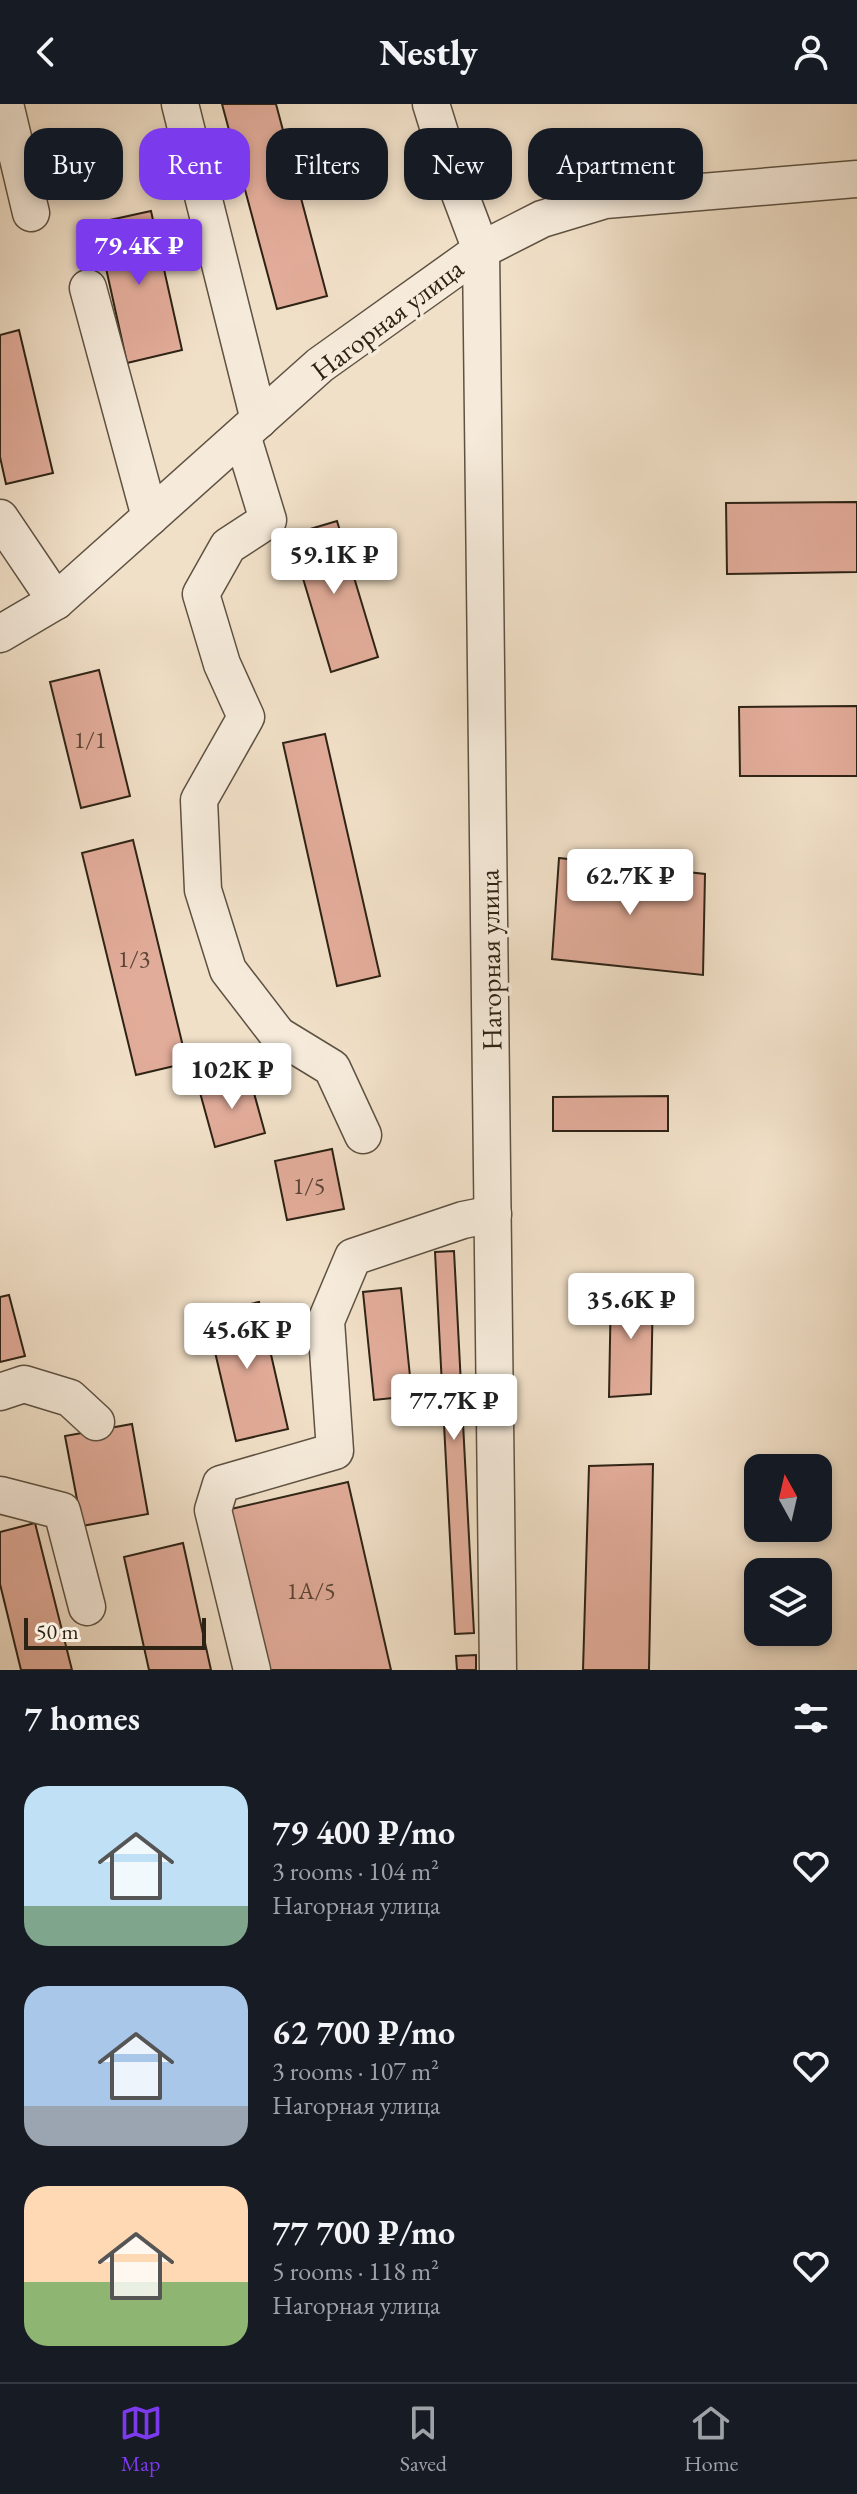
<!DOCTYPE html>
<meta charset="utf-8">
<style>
body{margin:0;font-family:"EB Garamond",serif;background:#20242c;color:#f1f3f6;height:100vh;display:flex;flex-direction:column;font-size:30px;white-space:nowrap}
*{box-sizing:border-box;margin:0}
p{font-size:26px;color:#9ea1a6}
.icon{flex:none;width:44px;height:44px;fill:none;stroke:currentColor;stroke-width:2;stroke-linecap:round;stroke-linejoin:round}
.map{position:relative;height:1566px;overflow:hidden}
.side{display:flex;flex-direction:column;background:#171b24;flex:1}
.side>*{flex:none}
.banner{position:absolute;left:24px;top:24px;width:810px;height:72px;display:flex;gap:16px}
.needle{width:52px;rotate:352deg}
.fabs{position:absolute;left:744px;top:1350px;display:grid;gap:16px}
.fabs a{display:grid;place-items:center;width:88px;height:88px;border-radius:16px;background:#171b24;box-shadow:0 4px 12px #0003;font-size:40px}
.scale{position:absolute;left:24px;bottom:20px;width:182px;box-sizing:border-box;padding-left:8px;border:4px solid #2d2315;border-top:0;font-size:22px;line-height:28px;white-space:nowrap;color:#2d2315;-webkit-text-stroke:6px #f6ebdb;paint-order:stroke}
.price{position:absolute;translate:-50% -68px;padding:0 18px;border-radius:8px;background:#fff;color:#222;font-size:26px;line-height:52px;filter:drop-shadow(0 2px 4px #0008)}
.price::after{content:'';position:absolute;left:50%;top:48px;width:24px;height:18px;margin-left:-12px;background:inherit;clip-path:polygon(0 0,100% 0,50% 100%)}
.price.active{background:#7c3aed;color:#fff}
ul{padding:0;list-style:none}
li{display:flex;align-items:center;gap:24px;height:200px;padding:0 24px}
li span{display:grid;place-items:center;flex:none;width:224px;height:160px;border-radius:24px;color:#555}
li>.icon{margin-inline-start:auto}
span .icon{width:96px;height:96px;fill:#fffc;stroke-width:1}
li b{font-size:34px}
h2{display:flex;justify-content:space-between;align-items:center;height:96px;padding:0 24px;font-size:34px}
.tag{padding:0 28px;border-radius:24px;background:#171b24;box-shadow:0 4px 12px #0003;font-size:28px;line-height:72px}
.tag.active{background:#7c3aed;color:#fff}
header{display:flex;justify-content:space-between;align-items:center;height:104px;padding:0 24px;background:#171b24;font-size:36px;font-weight:800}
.tabs{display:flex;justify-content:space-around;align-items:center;height:112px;border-top:2px solid #363941;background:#171b24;font-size:22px;color:#9ea1a6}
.tabs a{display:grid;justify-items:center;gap:4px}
.tabs .active{color:#7c3aed}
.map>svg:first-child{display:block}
.building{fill:#e2ac9a;stroke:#2d2315;stroke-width:2}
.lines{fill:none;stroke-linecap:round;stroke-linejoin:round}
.minor-casing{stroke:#5e5242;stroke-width:39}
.minor{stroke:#f6ebdb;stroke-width:36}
.labels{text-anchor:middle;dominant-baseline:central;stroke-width:7;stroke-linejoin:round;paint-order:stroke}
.number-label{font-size:24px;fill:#5a4536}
.street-label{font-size:28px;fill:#2d2315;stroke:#f6ebdb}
</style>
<header><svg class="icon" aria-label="back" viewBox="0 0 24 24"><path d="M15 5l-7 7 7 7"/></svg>Nestly<svg class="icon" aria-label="person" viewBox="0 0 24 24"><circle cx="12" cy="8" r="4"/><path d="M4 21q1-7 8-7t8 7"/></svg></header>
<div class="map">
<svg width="857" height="1566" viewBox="0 0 857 1566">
<rect width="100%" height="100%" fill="#f1e0c8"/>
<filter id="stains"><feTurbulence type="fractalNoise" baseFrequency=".0025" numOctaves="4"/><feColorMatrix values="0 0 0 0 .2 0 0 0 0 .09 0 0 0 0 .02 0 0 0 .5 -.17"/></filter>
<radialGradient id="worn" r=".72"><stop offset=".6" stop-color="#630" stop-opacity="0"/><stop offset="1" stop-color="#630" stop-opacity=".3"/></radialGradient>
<g class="building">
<polygon points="222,0 276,0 327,192 277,205"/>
<polygon points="151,107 182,246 127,259 96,119"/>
<polygon points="19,226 53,369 6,380 0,353 0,231"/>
<polygon points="857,398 857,468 727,470 726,399"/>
<polygon points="337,417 378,553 331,568 290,431"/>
<polygon points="99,566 130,692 81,704 50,578"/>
<polygon points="857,602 857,672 740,672 739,603"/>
<polygon points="325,630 380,872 337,882 283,639"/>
<polygon points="133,736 187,959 136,971 82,749"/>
<polygon points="559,754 705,770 703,871 552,855"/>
<polygon points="249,971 265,1029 215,1043 199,985"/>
<polygon points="668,992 668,1027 553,1027 553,993"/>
<polygon points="332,1045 344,1105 287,1116 275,1057"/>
<polygon points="454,1147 474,1529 455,1530 435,1148"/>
<polygon points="611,1183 653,1183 651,1290 609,1293"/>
<polygon points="401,1184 412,1292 374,1296 363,1188"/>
<polygon points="9,1191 25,1252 0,1258 0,1193"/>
<polygon points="259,1198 288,1325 236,1337 206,1210"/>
<polygon points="132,1320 148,1410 82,1422 65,1332"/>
<polygon points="653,1360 649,1566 583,1566 589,1362"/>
<polygon points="348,1378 391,1566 268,1566 231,1405"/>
<polygon points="35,1419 72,1566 21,1566 0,1480 0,1428"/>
<polygon points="183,1439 211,1566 149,1566 124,1453"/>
<polygon points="476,1551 476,1566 457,1566 456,1552"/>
</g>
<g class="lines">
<g class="minor-casing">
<g id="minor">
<polyline points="5,0 31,109"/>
<polyline points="180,0 259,316"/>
<polyline points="431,0 455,77 481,146 498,1566"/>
<polyline points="88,184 150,413"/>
<polyline points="242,331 268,416 228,442 201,490 222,560 246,613 199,696 203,786 228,866 278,931 332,964 363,1031"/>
<polyline points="0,414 56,497"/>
<polyline points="0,530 56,497 320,261 481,146 542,115 605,96 857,75"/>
<polyline points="0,1288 24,1280 70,1294 96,1318"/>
<polyline points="0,1391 62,1407 87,1503"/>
<polyline points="252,1566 213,1406 221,1380 335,1347 326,1217 353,1153 463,1116 493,1110"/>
</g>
</g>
<use href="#minor" class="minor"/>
</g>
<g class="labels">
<g class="number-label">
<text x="90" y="635">1/1</text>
<text x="134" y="854">1/3</text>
<text x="309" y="1081">1/5</text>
<text x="311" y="1486">1А/5</text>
</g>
<g class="street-label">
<text transform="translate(387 215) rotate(-37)">Нагорная улица</text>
<text transform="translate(490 856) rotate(-91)">Нагорная улица</text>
</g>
</g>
<rect width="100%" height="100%" filter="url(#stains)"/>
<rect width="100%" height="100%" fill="url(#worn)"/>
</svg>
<div class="fabs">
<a><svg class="needle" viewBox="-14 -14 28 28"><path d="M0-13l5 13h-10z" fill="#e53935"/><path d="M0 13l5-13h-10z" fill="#9ea1a6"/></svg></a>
<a><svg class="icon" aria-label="layers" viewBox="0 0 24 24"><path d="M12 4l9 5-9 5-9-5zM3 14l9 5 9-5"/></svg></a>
</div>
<div class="scale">50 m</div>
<b class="price active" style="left:139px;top:183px">79.4K ₽</b>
<b class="price" style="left:334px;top:492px">59.1K ₽</b>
<b class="price" style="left:630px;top:813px">62.7K ₽</b>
<b class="price" style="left:232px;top:1007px">102K ₽</b>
<b class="price" style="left:631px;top:1237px">35.6K ₽</b>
<b class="price" style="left:247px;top:1267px">45.6K ₽</b>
<b class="price" style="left:454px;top:1338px">77.7K ₽</b>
<div class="banner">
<a class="tag">Buy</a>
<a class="tag active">Rent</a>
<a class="tag">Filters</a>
<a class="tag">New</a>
<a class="tag">Apartment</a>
</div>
</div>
<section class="side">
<h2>7 homes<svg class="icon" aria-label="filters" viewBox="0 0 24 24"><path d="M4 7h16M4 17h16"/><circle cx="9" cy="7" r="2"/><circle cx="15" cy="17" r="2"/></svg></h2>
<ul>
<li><span style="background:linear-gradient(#bfe0f5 75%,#7fa58c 0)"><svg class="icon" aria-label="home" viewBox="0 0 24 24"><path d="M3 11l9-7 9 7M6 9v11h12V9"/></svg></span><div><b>79 400 ₽/mo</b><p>3 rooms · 104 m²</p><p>Нагорная улица</p></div><svg class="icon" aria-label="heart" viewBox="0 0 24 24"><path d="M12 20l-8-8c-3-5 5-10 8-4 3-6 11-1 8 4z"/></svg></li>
<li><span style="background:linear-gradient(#a9c7e8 75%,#9aa5b1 0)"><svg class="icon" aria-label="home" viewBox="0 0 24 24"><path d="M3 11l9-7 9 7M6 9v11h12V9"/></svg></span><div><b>62 700 ₽/mo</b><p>3 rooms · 107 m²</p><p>Нагорная улица</p></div><svg class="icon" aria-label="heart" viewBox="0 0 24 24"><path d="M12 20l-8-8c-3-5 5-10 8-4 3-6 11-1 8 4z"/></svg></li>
<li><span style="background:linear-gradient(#ffd9b3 60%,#8fb573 0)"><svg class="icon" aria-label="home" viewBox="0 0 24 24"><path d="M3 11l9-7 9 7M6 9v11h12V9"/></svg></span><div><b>77 700 ₽/mo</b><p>5 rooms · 118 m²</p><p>Нагорная улица</p></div><svg class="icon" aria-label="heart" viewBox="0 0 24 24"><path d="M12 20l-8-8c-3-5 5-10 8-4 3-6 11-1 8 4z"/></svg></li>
</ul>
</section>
<nav class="tabs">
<a class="active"><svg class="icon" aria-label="map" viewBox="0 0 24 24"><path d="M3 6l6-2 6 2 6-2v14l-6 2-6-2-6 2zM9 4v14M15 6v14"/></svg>Map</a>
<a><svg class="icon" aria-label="saved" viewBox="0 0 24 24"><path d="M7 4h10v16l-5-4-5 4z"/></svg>Saved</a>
<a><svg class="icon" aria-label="home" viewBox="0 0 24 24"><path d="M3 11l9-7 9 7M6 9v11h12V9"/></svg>Home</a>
</nav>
